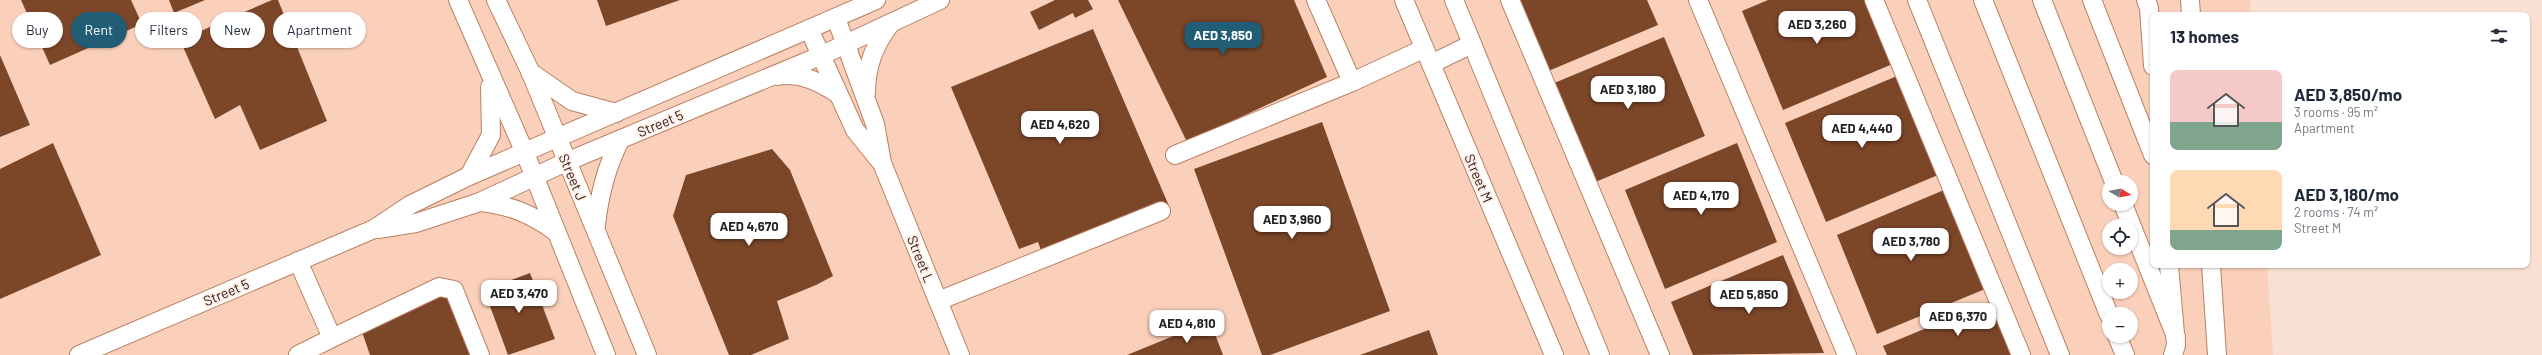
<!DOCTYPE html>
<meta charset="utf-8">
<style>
body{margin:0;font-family:Barlow,sans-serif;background:#f6f6f7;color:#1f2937;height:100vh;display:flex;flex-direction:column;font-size:15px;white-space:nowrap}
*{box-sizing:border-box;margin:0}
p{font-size:13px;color:#747a83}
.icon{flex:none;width:22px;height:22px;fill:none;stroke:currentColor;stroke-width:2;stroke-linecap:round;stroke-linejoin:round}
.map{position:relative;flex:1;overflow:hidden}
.details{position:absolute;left:2150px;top:12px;width:380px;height:256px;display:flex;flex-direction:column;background:#fff;border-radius:8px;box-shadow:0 1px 3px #0004}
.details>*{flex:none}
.hud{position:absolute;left:12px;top:12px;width:380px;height:36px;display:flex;gap:8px}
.needle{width:26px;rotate:100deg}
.fabs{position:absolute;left:2102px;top:175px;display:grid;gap:8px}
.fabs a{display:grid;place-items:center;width:36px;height:36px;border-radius:50%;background:#fff;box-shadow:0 1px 3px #0004;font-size:20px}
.price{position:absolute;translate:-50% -34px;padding:0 9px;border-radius:8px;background:#fff;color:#222;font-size:13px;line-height:26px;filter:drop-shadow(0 1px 2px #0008)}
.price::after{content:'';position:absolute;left:50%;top:24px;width:12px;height:9px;margin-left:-6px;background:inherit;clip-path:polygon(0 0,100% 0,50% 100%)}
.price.on{background:#215d75;color:#fff}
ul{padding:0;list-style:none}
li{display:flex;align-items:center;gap:12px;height:100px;padding:0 20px}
li span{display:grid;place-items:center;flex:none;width:112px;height:80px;border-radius:8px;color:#555}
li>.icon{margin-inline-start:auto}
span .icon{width:48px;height:48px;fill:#fffc;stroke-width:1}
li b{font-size:17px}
h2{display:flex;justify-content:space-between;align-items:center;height:48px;padding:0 20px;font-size:17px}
.pill{padding:0 14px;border-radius:18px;background:#fff;box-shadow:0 1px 3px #0004;font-size:14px;line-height:36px}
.pill.on{background:#215d75;color:#fff}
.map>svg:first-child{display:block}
.built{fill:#fbd0ba;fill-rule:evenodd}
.building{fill:#7c4629}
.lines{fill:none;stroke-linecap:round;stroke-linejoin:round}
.minor-casing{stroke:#ba8061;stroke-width:20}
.minor{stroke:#fff;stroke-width:18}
.labels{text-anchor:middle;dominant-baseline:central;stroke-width:4;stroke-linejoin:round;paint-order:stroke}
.street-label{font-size:14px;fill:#2d170b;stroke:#fdf0ea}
</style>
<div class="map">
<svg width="2542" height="355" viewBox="0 0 2542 355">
<rect width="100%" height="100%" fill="#fae0d3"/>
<path class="built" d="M0,0H2250L2251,15H2153V265H2267L2273,355H0ZM2109,182H2131V204H2109ZM2109,226H2131V248H2109ZM2109,270H2131V292H2109ZM2109,314H2131V336H2109Z"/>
<g class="building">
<polygon points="21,0 131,0 142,24 50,65"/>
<polygon points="169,0 205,0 174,13"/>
<polygon points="272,0 278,0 327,121 260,150 240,105 215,119 180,40"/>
<polygon points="597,0 680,0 606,26"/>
<polygon points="1055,0 1088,0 1093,9 1075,18 1073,13 1039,30 1030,12"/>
<polygon points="1118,0 1294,0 1327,77 1187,142"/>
<polygon points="1516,0 1647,0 1658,25 1546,72"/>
<polygon points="1768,0 1869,0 1895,63 1783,110 1742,11"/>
<polygon points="1093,29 1169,206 1042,253 1038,242 1019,249 951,87"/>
<polygon points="1664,37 1705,136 1593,183 1552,84"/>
<polygon points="0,55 30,125 0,137"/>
<polygon points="1897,76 1938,175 1826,222 1785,123"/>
<polygon points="1322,122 1390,311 1270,355 1262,355 1194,169"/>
<polygon points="53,143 101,255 0,299 0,169"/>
<polygon points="1737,143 1777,242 1665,289 1625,190"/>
<polygon points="772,149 790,170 833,276 816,285 777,301 789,339 751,355 729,355 673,216 686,175"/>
<polygon points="1944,190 1985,289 1877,334 1837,235"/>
<polygon points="1783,255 1824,353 1693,355 1671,302"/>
<polygon points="530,273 555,339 508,355 484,290"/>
<polygon points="453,292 476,355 370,355 360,326"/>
<polygon points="1992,301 2014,355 1887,355 1883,346"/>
<polygon points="1210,321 1223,355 1127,355"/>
<polygon points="1429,330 1438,355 1360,355"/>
</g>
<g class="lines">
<g class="minor-casing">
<g id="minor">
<polyline points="458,0 525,153 606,355"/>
<polyline points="496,0 530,71 647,355"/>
<polyline points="1316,0 1352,82"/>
<polyline points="1404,0 1554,355"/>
<polyline points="1454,0 1600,355"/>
<polyline points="1510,0 1660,355"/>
<polyline points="1698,0 1847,355"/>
<polyline points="1874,0 2021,355"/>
<polyline points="1917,0 2060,355"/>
<polyline points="1983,0 2109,315"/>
<polyline points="2042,0 2114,182"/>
<polyline points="2092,0 2153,155"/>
<polyline points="2146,0 2149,8 2153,66"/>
<polyline points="2190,0 2191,15"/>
<polyline points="836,18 875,124 882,163 960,355"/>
<polyline points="809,29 855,130 880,161"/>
<polyline points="1431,64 1472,44"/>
<polyline points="530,72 572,101 616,113"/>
<path d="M778,76C800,72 820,82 838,94"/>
<path d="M866,93C866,65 875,44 891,23"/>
<polyline points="1175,155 1352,82 1423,49"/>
<polyline points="469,176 491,135 490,87"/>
<path d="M480,202C510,205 532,214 556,232"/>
<polyline points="2123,204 2176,337"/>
<path d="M596,226C599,195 606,168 620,140"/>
<polyline points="378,229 416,223 480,202 566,162 820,56 940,0"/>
<polyline points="298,261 332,338 439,287 454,290 480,355"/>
<polyline points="2169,265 2176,345 2173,355"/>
<polyline points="2211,265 2217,355"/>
<polyline points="938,301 1161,211"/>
<polyline points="2117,336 2125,355"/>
<polyline points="79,355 374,229 410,205 469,176 876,0"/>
<polyline points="298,355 332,338"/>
</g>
</g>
<use href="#minor" class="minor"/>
</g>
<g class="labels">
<g class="street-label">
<text transform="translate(660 123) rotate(-23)">Street 5</text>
<text transform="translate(573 177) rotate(67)">Street J</text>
<text transform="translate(1479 178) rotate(67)">Street M</text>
<text transform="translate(921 259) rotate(68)">Street L</text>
<text transform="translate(226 292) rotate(-23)">Street 5</text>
</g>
</g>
</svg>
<div class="fabs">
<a><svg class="needle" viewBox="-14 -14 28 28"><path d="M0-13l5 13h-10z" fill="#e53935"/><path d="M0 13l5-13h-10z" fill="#747a83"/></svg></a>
<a><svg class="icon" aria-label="locate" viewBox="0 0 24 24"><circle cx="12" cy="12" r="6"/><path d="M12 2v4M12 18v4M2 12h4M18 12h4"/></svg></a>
<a>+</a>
<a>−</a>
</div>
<b class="price" style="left:1817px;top:45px">AED 3,260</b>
<b class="price on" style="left:1223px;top:56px">AED 3,850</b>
<b class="price" style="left:1628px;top:110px">AED 3,180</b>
<b class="price" style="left:1060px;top:145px">AED 4,620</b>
<b class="price" style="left:1862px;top:149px">AED 4,440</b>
<b class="price" style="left:1701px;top:216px">AED 4,170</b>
<b class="price" style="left:1292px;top:240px">AED 3,960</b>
<b class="price" style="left:749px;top:247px">AED 4,670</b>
<b class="price" style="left:1911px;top:262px">AED 3,780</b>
<b class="price" style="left:519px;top:314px">AED 3,470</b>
<b class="price" style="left:1749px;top:315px">AED 5,850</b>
<b class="price" style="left:1958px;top:337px">AED 6,370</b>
<b class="price" style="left:1187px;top:344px">AED 4,810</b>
<div class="hud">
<a class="pill">Buy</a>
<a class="pill on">Rent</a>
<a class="pill">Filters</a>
<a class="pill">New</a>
<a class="pill">Apartment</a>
</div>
<section class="details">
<h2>13 homes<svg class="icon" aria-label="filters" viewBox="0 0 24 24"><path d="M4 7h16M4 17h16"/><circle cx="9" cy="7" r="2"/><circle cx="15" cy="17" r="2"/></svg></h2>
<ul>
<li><span style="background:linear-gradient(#f6c9c9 65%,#7fa58c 0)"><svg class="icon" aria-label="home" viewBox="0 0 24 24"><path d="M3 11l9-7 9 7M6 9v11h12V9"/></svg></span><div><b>AED 3,850/mo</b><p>3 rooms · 95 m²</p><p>Apartment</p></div></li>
<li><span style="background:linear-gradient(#ffd9b3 75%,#7fa58c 0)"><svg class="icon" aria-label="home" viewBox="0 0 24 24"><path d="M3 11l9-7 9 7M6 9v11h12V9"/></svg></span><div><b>AED 3,180/mo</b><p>2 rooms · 74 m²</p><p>Street M</p></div></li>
</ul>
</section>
</div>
